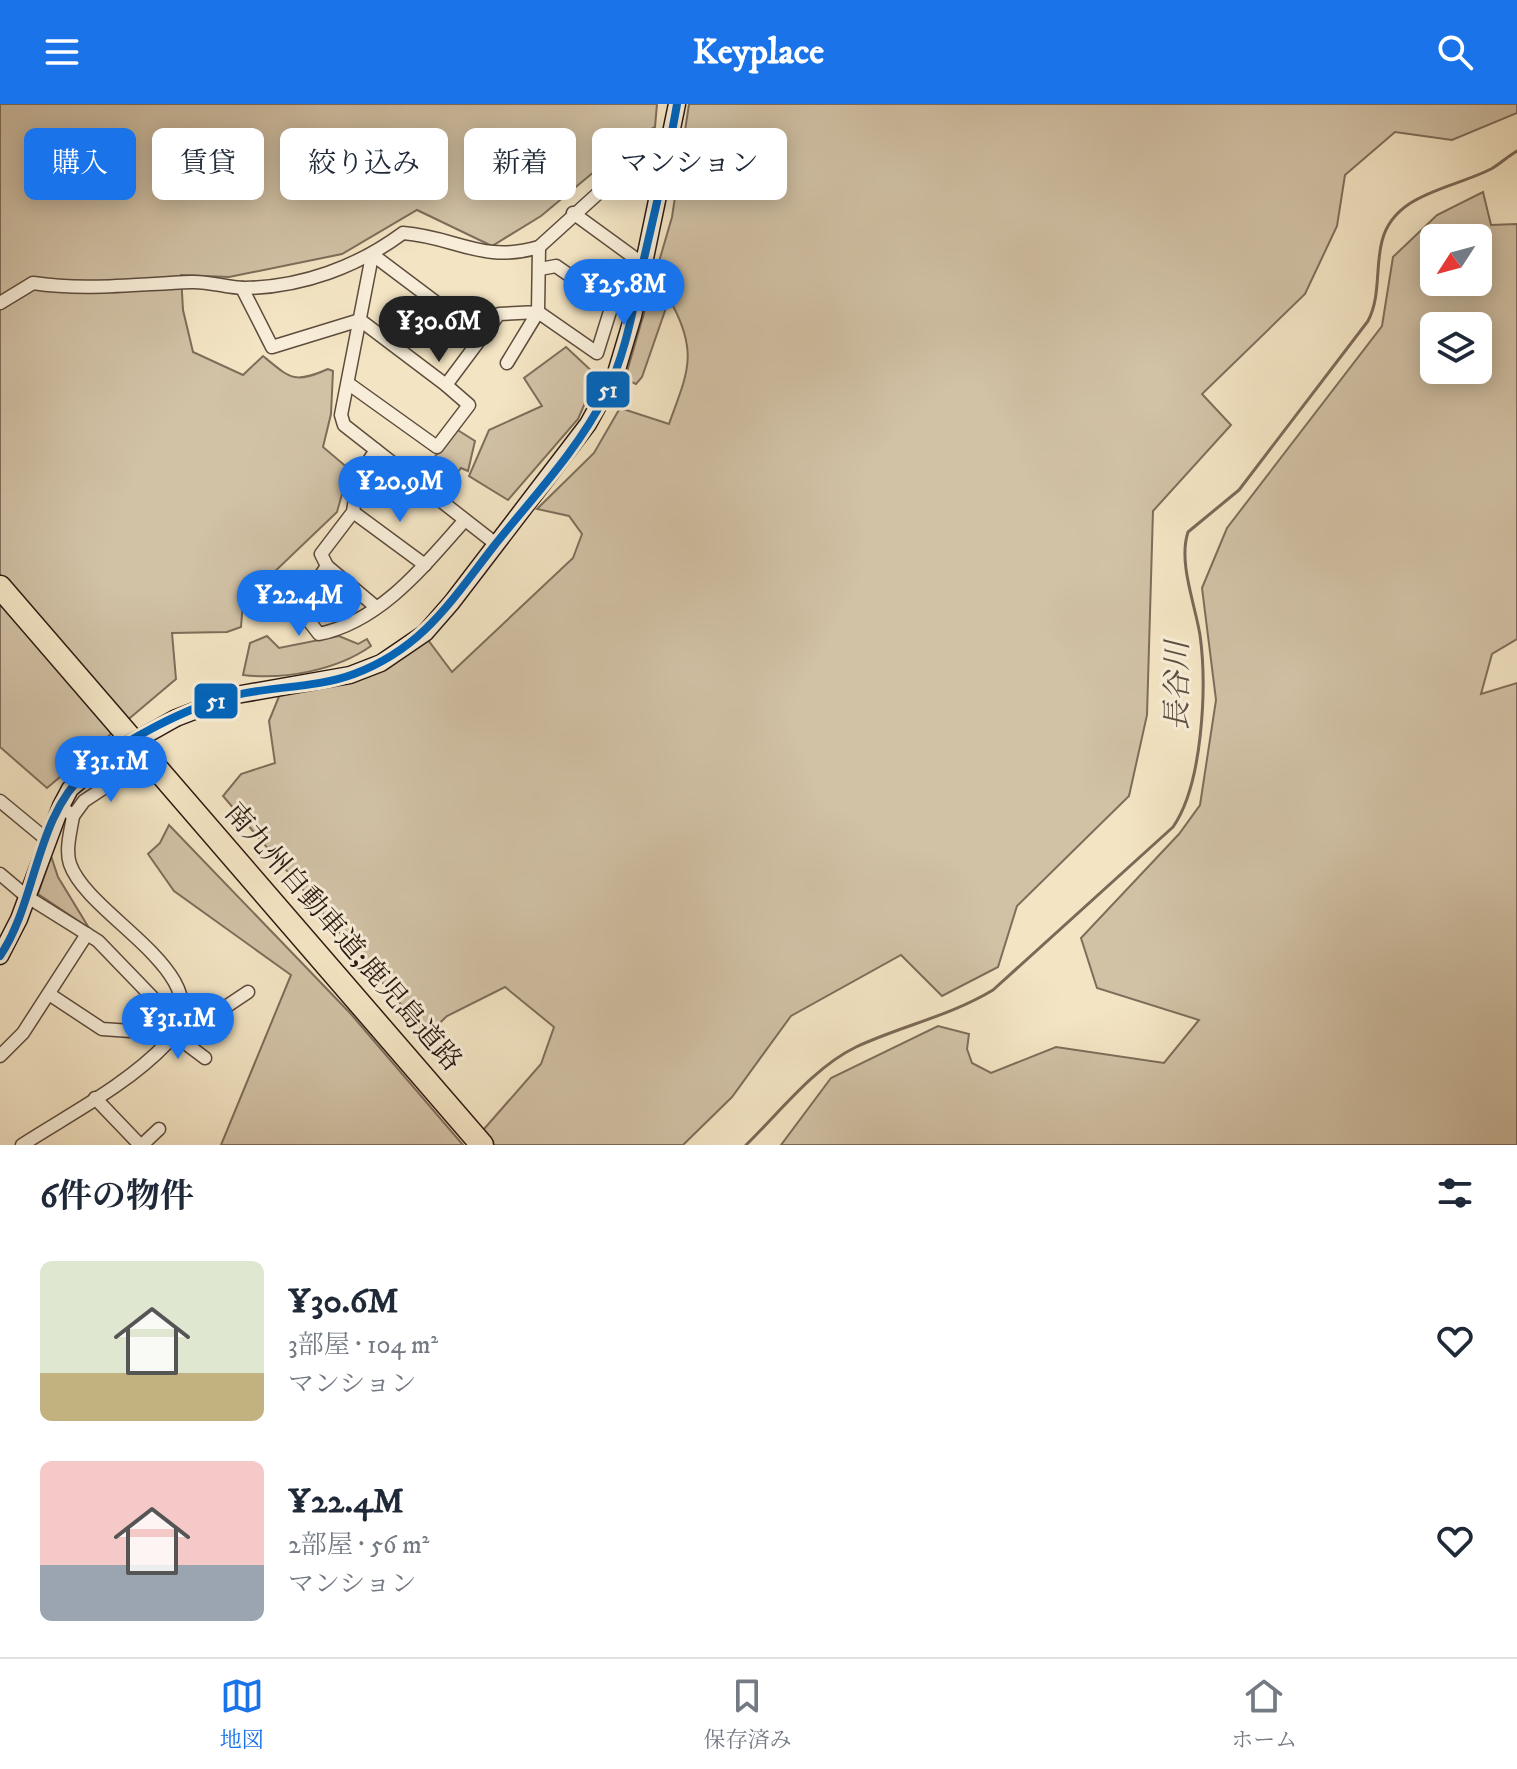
<!DOCTYPE html>
<html lang="ja">
<meta charset="utf-8">
<style>
body{margin:0;font-family:"IM FELL DW Pica","Noto Serif JP",serif;background:#f2f2f3;color:#1f2937;height:100vh;display:flex;flex-direction:column;font-size:30px;white-space:nowrap}
*{box-sizing:border-box;margin:0}
p{font-size:26px;color:#747a83}
.icon{flex:none;width:44px;height:44px;fill:none;stroke:currentColor;stroke-width:2;stroke-linecap:round;stroke-linejoin:round}
.map{position:relative;height:1041px;overflow:hidden}
.side{display:flex;flex-direction:column;background:#fff;flex:1}
.side>*{flex:none}
.top-card{position:absolute;left:24px;top:24px;width:800px;height:72px;display:flex;gap:16px}
.needle{width:52px;rotate:234deg}
.buttons{position:absolute;left:1420px;top:120px;display:grid;gap:16px}
.buttons a{display:grid;place-items:center;width:72px;height:72px;border-radius:12px;background:#fff;box-shadow:0 4px 20px #0003;font-size:40px}
.price{position:absolute;translate:-50% -68px;padding:0 18px;border-radius:28px;background:#1a73e8;color:#fff;font-size:26px;line-height:52px;filter:drop-shadow(0 2px 4px #0008)}
.price::after{content:'';position:absolute;left:50%;top:48px;width:24px;height:18px;margin-left:-12px;background:inherit;clip-path:polygon(0 0,100% 0,50% 100%)}
.price.active{background:#222;color:#fff}
ul{padding:0;list-style:none}
li{display:flex;align-items:center;gap:24px;height:200px;padding:0 40px}
li span{display:grid;place-items:center;flex:none;width:224px;height:160px;border-radius:12px;color:#555}
li>.icon{margin-inline-start:auto}
span .icon{width:96px;height:96px;fill:#fffc;stroke-width:1}
li b{font-size:34px}
h2{display:flex;justify-content:space-between;align-items:center;height:96px;padding:0 40px;font-size:34px}
.chip{padding:0 28px;border-radius:12px;background:#fff;box-shadow:0 4px 20px #0003;font-size:28px;line-height:72px}
.chip.active{background:#1a73e8;color:#fff}
header{display:flex;justify-content:space-between;align-items:center;height:104px;padding:0 40px;background:#1a73e8;color:#fff;font-size:36px;font-weight:700}
.dock{display:flex;justify-content:space-around;align-items:center;height:112px;border-top:2px solid #e0e1e3;background:#fff;font-size:22px;color:#747a83}
.dock a{display:grid;justify-items:center;gap:4px}
.dock .active{color:#1a73e8}
.map>svg:first-child{display:block}
.green{fill:#d1c1a5;stroke:#7e6d5a;stroke-width:2;fill-rule:evenodd}
.lines{fill:none;stroke-linecap:round;stroke-linejoin:round}
.stream{stroke:#7b6957;stroke-width:3}
.street-casing{stroke:#5e4c3d;stroke-width:15}
.secondary-casing{stroke:#2c1910;stroke-width:19}
.highway-casing{stroke:#2c1910;stroke-width:25}
.street{stroke:#f7edd8;stroke-width:12}
.secondary{stroke:#f7edd8;stroke-width:16}
.highway{stroke:#f3e4c3;stroke-width:22}
.secondary-bridge-casing{stroke:#2c1910;stroke-width:19;stroke-linecap:butt}
.secondary-bridge{stroke:#f7edd8;stroke-width:16}
.bus-1-casing{stroke:#f7edd8;stroke-width:14}
.bus-1{stroke:#0065bd;stroke-width:8}
.labels{text-anchor:middle;dominant-baseline:central;stroke-width:6;stroke-linejoin:round;paint-order:stroke}
.street-label{font-size:28px;fill:#2c1910;stroke:#f7edd8}
.water-label{font-size:30px;font-style:italic;fill:#604f3f;stroke:#f7edd8}
.line-badge{stroke:#f7edd8;stroke-width:3}
.badge-label{font-size:22px;text-anchor:middle;font-weight:bold;fill:#fff}
</style>
<header><svg class="icon" aria-label="menu" viewBox="0 0 24 24"><path d="M4 6h16M4 12h16M4 18h16"/></svg>Keyplace<svg class="icon" aria-label="search" viewBox="0 0 24 24"><circle cx="10" cy="10" r="6"/><path d="M15 15l6 6"/></svg></header>
<div class="map">
<svg width="1517" height="1041" viewBox="0 0 1517 1041">
<rect width="100%" height="100%" fill="#f3e4c3"/>
<filter id="stains"><feTurbulence type="fractalNoise" baseFrequency=".0025" numOctaves="4"/><feColorMatrix values="0 0 0 0 .2 0 0 0 0 .09 0 0 0 0 .02 0 0 0 .5 -.17"/></filter>
<radialGradient id="worn" r=".72"><stop offset=".6" stop-color="#630" stop-opacity="0"/><stop offset="1" stop-color="#630" stop-opacity=".3"/></radialGradient>
<g class="green">
<path d="M0,0H657L655,23L637,32L541,112L492,142L417,106L342,150L229,173L181,171L183,206L193,248L243,271L263,252C291,275 294,280 328,265L333,267L331,310L323,343L349,365L337,408L243,498L241,523L227,528L172,529L176,575L47,684L0,643Z"/>
<path d="M689,0H1517V9L1452,36L1395,28L1345,71L1337,122L1305,190L1202,290L1231,321L1153,407L1147,611L1129,692L1017,802L998,863L942,892L901,851L791,912L732,993L683,1041H470L541,960L554,923L505,883L447,912L427,931L223,692L241,670L275,659L269,617L280,590C340,581 379,572 428,536L452,568L573,454L582,430L569,412L537,405L594,349L620,304L669,320C686,272 699,251 673,202L666,204L642,273L636,280L627,276L626,271L672,113Z"/>
<path d="M1483,88L1491,121L1517,120V535L1492,550L1481,590L1517,579V1041H781L831,974L938,922L969,930L967,945L972,959L991,969L1056,943L1164,959L1199,916L1097,884L1081,834L1179,730L1200,701L1216,596L1202,484L1227,424L1382,222L1393,153L1437,111ZM1434,134H1478V178H1434ZM1434,222H1478V266H1434Z"/>
<polygon points="566,243 597,272 578,315 508,396 469,372 489,326 542,302 524,274"/>
<polygon points="456,325 475,337 468,367 461,364 442,389 420,372"/>
<path d="M267,532L279,544L339,532L358,540L367,535L371,542C337,566 285,576 243,571L250,539Z"/>
<polygon points="169,721 350,909 463,1041 221,1041 291,871 174,787 148,750 160,739"/>
<polygon points="51,752 58,773 89,824 38,790"/>
</g>
<g class="lines">
<path class="stream" d="M746,1041C780,1008 813,964 856,943C901,922 950,912 993,886L1173,723C1203,680 1207,582 1200,531C1195,500 1178,458 1188,428L1239,386L1368,217C1381,192 1375,164 1382,137C1394,89 1452,85 1491,65C1500,60 1508,52 1517,47"/>
<g class="street-casing">
<g id="street">
<polyline points="573,109 643,160"/>
<polyline points="373,151 482,233"/>
<polyline points="372,152 341,311 344,321 496,440"/>
<polyline points="242,184 272,243 360,216 446,281"/>
<path d="M0,199L33,179C85,187 138,180 191,178C209,177 227,184 245,184C302,183 357,163 403,129C456,133 483,160 539,143L637,54L669,44"/>
<polyline points="507,259 538,208 597,249 612,201 556,162 540,165"/>
<polyline points="349,280 437,343 469,301 446,281 499,210 538,208 539,143"/>
<path d="M376,346L358,373L353,408L321,450L327,462L299,504L319,530C381,517 424,462 464,417"/>
<polyline points="353,408 425,461"/>
<polyline points="327,462 376,503"/>
<polyline points="0,697 46,735"/>
<polyline points="73,712 84,697 125,670"/>
<polyline points="0,770 26,792 98,837 154,895 153,905 131,927 102,925 49,890"/>
<polyline points="185,904 206,916 248,888"/>
<polyline points="173,930 205,954"/>
<polyline points="0,952 23,929 87,830"/>
<polyline points="95,994 140,1041"/>
<path d="M22,1041C70,1010 127,981 167,939C228,873 89,815 70,760C65,746 71,726 73,712L61,702"/>
<polyline points="142,1041 159,1025"/>
</g>
</g>
<g class="secondary-casing">
<g id="secondary">
<polyline points="176,614 236,591 350,571 381,559 425,529 452,498 588,320 616,269 633,212 677,0"/>
<polyline points="0,852 19,815 61,702 70,685 110,651"/>
</g>
</g>
<g class="highway-casing">
<polyline id="highway" points="0,483 482,1041"/>
</g>
<use href="#street" class="street"/>
<use href="#secondary" class="secondary"/>
<use href="#highway" class="highway"/>
<g class="secondary-bridge-casing">
<polyline id="secondary-bridge" points="110,651 176,614"/>
</g>
<use href="#secondary-bridge" class="secondary-bridge"/>
<g class="bus-1-casing">
<path id="bus-1" d="M0,852C37,797 35,714 86,668C123,636 189,602 236,591C274,582 317,584 354,570C423,544 451,497 494,442C532,394 577,347 605,292C626,250 633,204 643,159C655,106 668,54 677,0"/>
</g>
<use href="#bus-1" class="bus-1"/>
</g>
<g class="labels">
<g class="street-label">
<text transform="translate(343 833) rotate(49)">南九州自動車道;鹿児島道路</text>
</g>
<g class="water-label">
<text transform="translate(1178 582) rotate(-90)">長谷川</text>
</g>
</g>
<g class="line-badge">
<rect x="585" y="266" width="46" height="39" rx="8" fill="#0065bd"/>
<rect x="193" y="578" width="46" height="38" rx="8" fill="#0065bd"/>
</g>
<g class="badge-label">
<text x="608" y="293">51</text>
<text x="216" y="604">51</text>
</g>
<rect width="100%" height="100%" filter="url(#stains)"/>
<rect width="100%" height="100%" fill="url(#worn)"/>
</svg>
<div class="buttons">
<a><svg class="needle" viewBox="-14 -14 28 28"><path d="M0-13l5 13h-10z" fill="#e53935"/><path d="M0 13l5-13h-10z" fill="#747a83"/></svg></a>
<a><svg class="icon" aria-label="layers" viewBox="0 0 24 24"><path d="M12 4l9 5-9 5-9-5zM3 14l9 5 9-5"/></svg></a>
</div>
<b class="price" style="left:624px;top:223px">¥25.8M</b>
<b class="price active" style="left:439px;top:260px">¥30.6M</b>
<b class="price" style="left:400px;top:420px">¥20.9M</b>
<b class="price" style="left:299px;top:534px">¥22.4M</b>
<b class="price" style="left:111px;top:700px">¥31.1M</b>
<b class="price" style="left:178px;top:957px">¥31.1M</b>
<div class="top-card">
<a class="chip active">購入</a>
<a class="chip">賃貸</a>
<a class="chip">絞り込み</a>
<a class="chip">新着</a>
<a class="chip">マンション</a>
</div>
</div>
<section class="side">
<h2>6件の物件<svg class="icon" aria-label="filters" viewBox="0 0 24 24"><path d="M4 7h16M4 17h16"/><circle cx="9" cy="7" r="2"/><circle cx="15" cy="17" r="2"/></svg></h2>
<ul>
<li><span style="background:linear-gradient(#dfe7d0 70%,#c2b280 0)"><svg class="icon" aria-label="home" viewBox="0 0 24 24"><path d="M3 11l9-7 9 7M6 9v11h12V9"/></svg></span><div><b>¥30.6M</b><p>3部屋 · 104 m²</p><p>マンション</p></div><svg class="icon" aria-label="heart" viewBox="0 0 24 24"><path d="M12 20l-8-8c-3-5 5-10 8-4 3-6 11-1 8 4z"/></svg></li>
<li><span style="background:linear-gradient(#f6c9c9 65%,#9aa5b1 0)"><svg class="icon" aria-label="home" viewBox="0 0 24 24"><path d="M3 11l9-7 9 7M6 9v11h12V9"/></svg></span><div><b>¥22.4M</b><p>2部屋 · 56 m²</p><p>マンション</p></div><svg class="icon" aria-label="heart" viewBox="0 0 24 24"><path d="M12 20l-8-8c-3-5 5-10 8-4 3-6 11-1 8 4z"/></svg></li>
</ul>
</section>
<nav class="dock">
<a class="active"><svg class="icon" aria-label="map" viewBox="0 0 24 24"><path d="M3 6l6-2 6 2 6-2v14l-6 2-6-2-6 2zM9 4v14M15 6v14"/></svg>地図</a>
<a><svg class="icon" aria-label="saved" viewBox="0 0 24 24"><path d="M7 4h10v16l-5-4-5 4z"/></svg>保存済み</a>
<a><svg class="icon" aria-label="home" viewBox="0 0 24 24"><path d="M3 11l9-7 9 7M6 9v11h12V9"/></svg>ホーム</a>
</nav>
